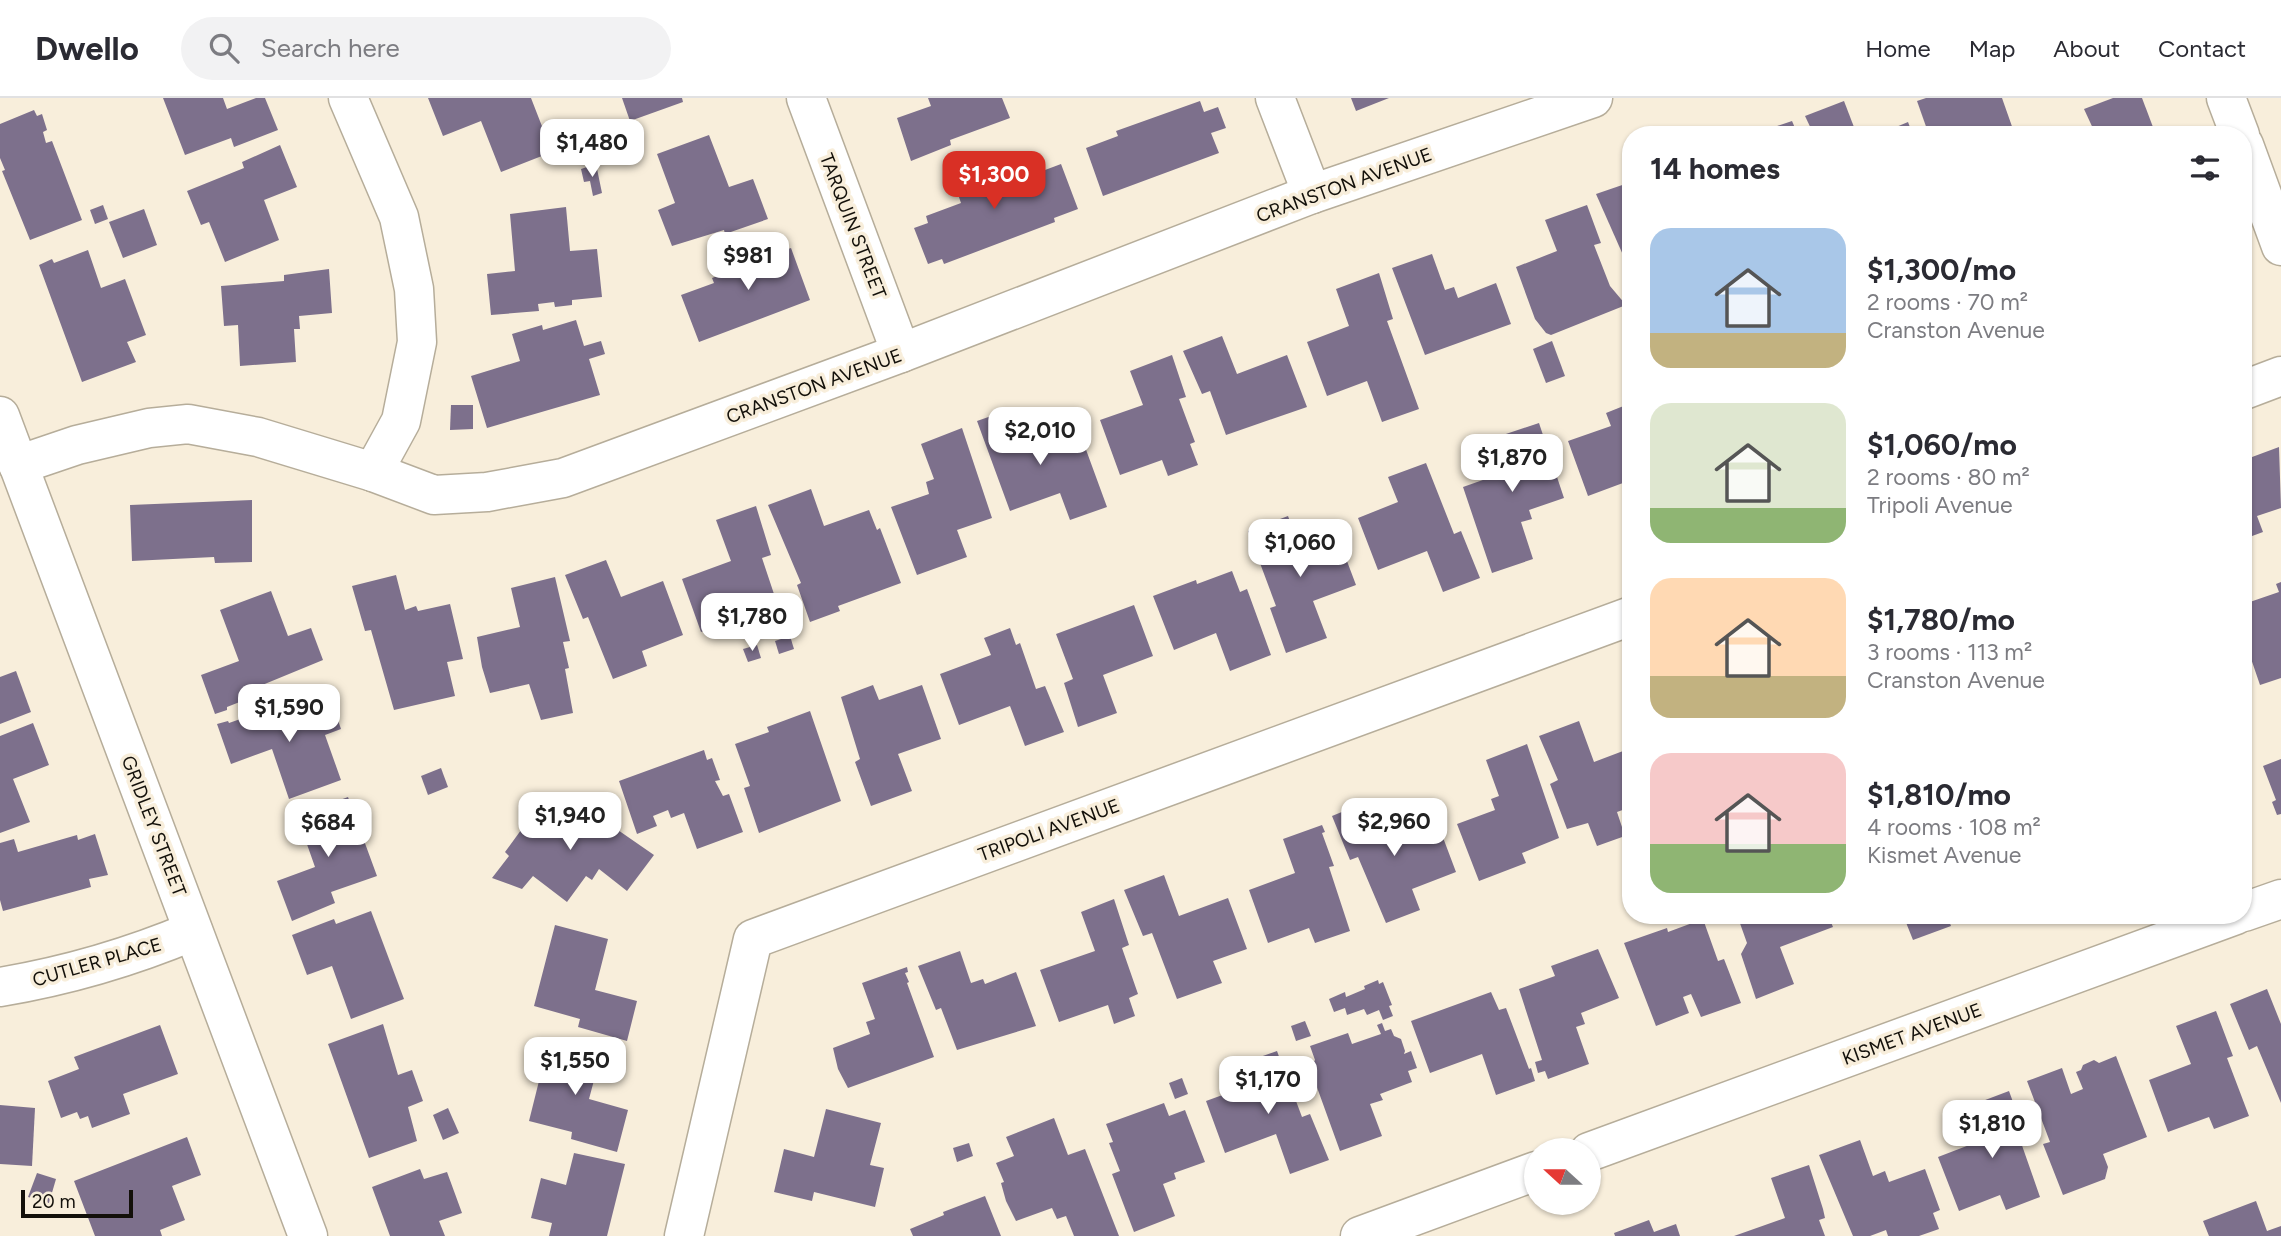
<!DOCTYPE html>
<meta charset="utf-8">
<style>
body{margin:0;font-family:Figtree,sans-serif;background:#f2f2f3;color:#2b2b33;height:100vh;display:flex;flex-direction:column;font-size:26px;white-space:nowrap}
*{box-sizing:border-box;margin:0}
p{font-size:23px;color:#7c7c81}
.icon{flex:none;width:38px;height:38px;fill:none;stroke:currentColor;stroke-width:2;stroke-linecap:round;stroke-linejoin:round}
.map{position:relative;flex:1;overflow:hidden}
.details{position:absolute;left:1622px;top:28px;width:630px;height:798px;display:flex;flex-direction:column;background:#fff;border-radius:28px;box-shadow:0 2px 5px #0004}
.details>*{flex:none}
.needle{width:46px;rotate:291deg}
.controls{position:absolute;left:1524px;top:1040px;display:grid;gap:14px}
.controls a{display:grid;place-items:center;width:77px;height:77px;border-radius:50%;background:#fff;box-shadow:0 2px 5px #0004;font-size:35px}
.scale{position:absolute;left:21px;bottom:18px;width:112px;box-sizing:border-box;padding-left:7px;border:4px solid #13100a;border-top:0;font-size:19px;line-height:24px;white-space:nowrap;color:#13100a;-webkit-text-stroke:5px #f8eedb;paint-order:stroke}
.price{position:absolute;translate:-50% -60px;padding:0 16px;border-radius:14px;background:#fff;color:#222;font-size:23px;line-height:46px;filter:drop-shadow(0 2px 4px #0008)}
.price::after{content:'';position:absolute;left:50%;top:42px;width:21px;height:16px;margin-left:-10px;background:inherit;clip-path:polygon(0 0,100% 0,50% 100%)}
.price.current{background:#d93025;color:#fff}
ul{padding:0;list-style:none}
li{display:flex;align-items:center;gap:21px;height:175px;padding:0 28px}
li span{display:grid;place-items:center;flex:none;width:196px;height:140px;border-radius:21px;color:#555}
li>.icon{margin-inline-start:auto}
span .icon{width:84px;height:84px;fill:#fffc;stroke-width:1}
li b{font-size:30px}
h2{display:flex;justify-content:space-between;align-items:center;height:84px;padding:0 28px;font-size:30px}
header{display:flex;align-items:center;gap:42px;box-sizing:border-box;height:98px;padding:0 35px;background:#fff;border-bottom:2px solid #e1e1e2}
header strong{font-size:33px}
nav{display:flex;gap:38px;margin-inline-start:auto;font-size:24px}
.search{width:490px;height:63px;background:#f2f2f3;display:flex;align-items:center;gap:18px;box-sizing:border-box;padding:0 24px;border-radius:38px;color:#7c7c81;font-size:26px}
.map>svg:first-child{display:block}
.building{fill:#7d708c}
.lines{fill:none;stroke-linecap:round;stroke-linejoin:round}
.minor-casing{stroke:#b6ad9a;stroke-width:41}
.minor{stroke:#fff;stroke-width:38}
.labels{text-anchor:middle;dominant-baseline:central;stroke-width:7;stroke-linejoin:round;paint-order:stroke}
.street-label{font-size:19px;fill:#13100a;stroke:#f8eedb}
</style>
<header>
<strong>Dwello</strong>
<div class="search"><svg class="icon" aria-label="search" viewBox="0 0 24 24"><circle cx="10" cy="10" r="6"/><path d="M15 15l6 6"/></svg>Search here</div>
<nav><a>Home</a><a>Map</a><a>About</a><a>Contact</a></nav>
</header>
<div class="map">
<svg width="2281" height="1138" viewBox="0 0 2281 1138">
<rect width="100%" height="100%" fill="#f8eedb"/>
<g class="building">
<polygon points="163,0 223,0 227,11 256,0 265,0 278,32 234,49 231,40 185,57"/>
<polygon points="428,0 531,0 552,54 501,74 481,23 443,38"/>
<polygon points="622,0 682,0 683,4 630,23"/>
<polygon points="928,0 1002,0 1010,20 950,42 951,47 911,63 897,20 931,8"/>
<polygon points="1351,0 1389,0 1356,13"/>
<polygon points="1926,0 2002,0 2015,37 1929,37 1917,3"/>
<polygon points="2113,0 2142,0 2156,37 2096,37 2084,11"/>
<polygon points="1200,3 1204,14 1218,9 1226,30 1211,35 1219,55 1103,98 1086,50 1118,38 1116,33"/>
<polygon points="1844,3 1857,37 1814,37 1805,18"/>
<polygon points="34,12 37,18 42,16 47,32 43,34 46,45 52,43 82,122 30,142 2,73 5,72 0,60 0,26"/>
<polygon points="1792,23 1798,37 1754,37 1754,36"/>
<polygon points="1908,24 1913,37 1877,37"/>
<polygon points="709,37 729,89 753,81 768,121 725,136 724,132 672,148 658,112 675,105 657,56"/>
<polygon points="280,47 297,89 264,102 279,142 225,164 209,124 201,127 187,93 244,70 242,64"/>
<polygon points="985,60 995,87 1036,72 1037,75 1061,66 1078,111 1054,120 1055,124 944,166 942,161 928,166 914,130 928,125 926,118 961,105 950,73"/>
<polygon points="596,66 602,95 593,98 590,83 584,84 581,71"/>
<polygon points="1631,84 1631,175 1596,96"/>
<polygon points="103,107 108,121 95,126 90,112"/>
<polygon points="1587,107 1601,145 1594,147 1610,188 1626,207 1551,237 1546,235 1535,221 1516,169 1557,153 1545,122"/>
<polygon points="566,109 570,153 597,151 602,199 572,202 572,207 555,209 554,204 538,206 539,213 491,217 487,176 515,173 510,116"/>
<polygon points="144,111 157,147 123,160 109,124"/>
<polygon points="778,135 785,152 791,150 810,202 699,244 681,197 714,185 712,180 763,161 757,144"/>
<polygon points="88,152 101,190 125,181 146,237 127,244 136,264 82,284 39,167 52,161 54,165"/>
<polygon points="1432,156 1445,192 1454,189 1458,200 1496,185 1511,226 1425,257 1392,170"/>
<polygon points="329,171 332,215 299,218 300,231 294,231 296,264 240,268 238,227 224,228 221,188 284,183 284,177"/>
<polygon points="1379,175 1393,221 1387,223 1419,311 1382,324 1367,283 1327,298 1307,244 1349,228 1336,191"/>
<polygon points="576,222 584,248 601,243 605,256 589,261 600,297 487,330 471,278 520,263 512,236 542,227 543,232"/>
<polygon points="1222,238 1237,276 1287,257 1307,309 1226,337 1210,293 1202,296 1183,253"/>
<polygon points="1552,243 1565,278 1546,285 1533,251"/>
<polygon points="1172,257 1186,299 1179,301 1195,344 1190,346 1198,367 1168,378 1162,362 1120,377 1100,322 1143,307 1130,273"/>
<polygon points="1631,305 1631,382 1588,398 1568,343 1611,328 1606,315"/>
<polygon points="451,307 473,307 473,331 450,332"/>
<polygon points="1017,309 1030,347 1042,343 1045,351 1081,338 1107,409 1070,422 1060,395 1010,413 977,323"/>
<polygon points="1539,325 1564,400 1529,412 1532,421 1521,424 1533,461 1492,475 1463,389 1497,377 1493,365 1489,366 1482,344"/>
<polygon points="962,330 992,420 957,432 967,459 917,477 891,409 929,396 926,384 934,381 921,346"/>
<polygon points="2279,349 2281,410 2257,418 2263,434 2244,441 2244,362"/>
<polygon points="1426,365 1454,436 1461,433 1480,480 1443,494 1427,453 1378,472 1358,420 1398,404 1388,379"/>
<polygon points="811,391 824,428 869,412 877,432 880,430 901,485 838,508 840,513 810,524 797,487 801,485 768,407"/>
<polygon points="252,402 252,464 215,465 214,459 132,463 130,407"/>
<polygon points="756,408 771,457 762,460 784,526 753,538 745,518 701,534 682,481 731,463 716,422"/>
<polygon points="1288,418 1299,448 1336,434 1356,487 1313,503 1327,540 1286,555 1270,510 1276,508 1248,433"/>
<polygon points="606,462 621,499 663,483 683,537 642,553 647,568 613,581 588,519 583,521 565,477"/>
<polygon points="1232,473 1240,494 1247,491 1271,557 1230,573 1216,535 1174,552 1153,498 1196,482 1197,486"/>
<polygon points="396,477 405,512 416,508 418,513 450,506 463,561 447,564 455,598 394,612 371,532 365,533 352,488"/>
<polygon points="555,479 570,543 563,544 569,570 565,571 573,615 541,622 529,586 490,595 482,569 477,539 520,529 511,490"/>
<polygon points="2281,484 2281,580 2260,587 2246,546 2244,547 2244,506 2279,494 2276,486"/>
<polygon points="271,493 288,538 311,530 323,562 255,590 257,597 227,609 227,612 215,616 201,577 239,563 220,512"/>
<polygon points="1134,507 1153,558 1103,577 1117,615 1078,629 1064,585 1073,581 1056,536"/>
<polygon points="1010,530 1016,547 1020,545 1036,591 1045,588 1064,634 1025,648 1010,608 959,627 940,576 991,557 984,540"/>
<polygon points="790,538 794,551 779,556 775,543"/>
<polygon points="757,547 761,560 748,564 743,551"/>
<polygon points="16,573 31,614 0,626 0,579"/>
<polygon points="873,587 879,602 922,587 941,641 898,656 912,693 871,708 855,664 860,661 841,599"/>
<polygon points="330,599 341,631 325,637 341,682 289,701 272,651 231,666 217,626 228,623 229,625 263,613 267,622"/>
<polygon points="810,613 841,703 759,735 744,690 750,688 735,646 769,634 767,629"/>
<polygon points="1579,623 1594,664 1631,650 1631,709 1617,714 1625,738 1597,748 1588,725 1567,731 1550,686 1558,682 1539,638"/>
<polygon points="33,625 49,667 13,681 30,724 0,735 0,638"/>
<polygon points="1527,646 1559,740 1522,755 1526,765 1479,783 1457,726 1495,712 1491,701 1499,698 1486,662"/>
<polygon points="704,652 707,662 712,660 720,682 715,683 723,698 729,696 743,734 697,751 684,715 671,720 668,712 653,718 657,728 637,736 619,683"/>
<polygon points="2281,661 2281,716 2277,717 2272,704 2276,702 2263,668"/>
<polygon points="441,670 448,689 428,697 421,678"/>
<polygon points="556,695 612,734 615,730 654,757 627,793 599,771 592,782 586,778 567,804 533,778 522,791 492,780 509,758 505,754 529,721 533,725"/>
<polygon points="348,699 377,778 331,794 335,805 292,823 277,783 315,769 297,718"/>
<polygon points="1371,702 1386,740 1436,721 1456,774 1412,791 1420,812 1386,825 1358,759 1350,762 1332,718"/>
<polygon points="1322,727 1325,734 1322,735 1334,768 1329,769 1350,833 1315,845 1309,830 1268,845 1249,792 1295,775 1283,741"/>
<polygon points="95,736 108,777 89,781 91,789 3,813 0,802 0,745 14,741 18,754 77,737 78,742"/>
<polygon points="1164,777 1179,818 1228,800 1247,851 1213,863 1222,885 1177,901 1152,835 1143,838 1124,792"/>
<polygon points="1114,801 1129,847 1122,850 1138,896 1129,900 1135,918 1114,926 1108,907 1059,924 1040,872 1095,853 1081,814"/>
<polygon points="371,813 404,901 351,921 332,868 307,877 292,837 334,821 336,826"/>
<polygon points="1737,817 1828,817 1833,829 1780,849 1794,886 1756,901 1741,856 1747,845"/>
<polygon points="1903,817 1947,817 1951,828 1913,842"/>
<polygon points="1961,817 1987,817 1987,818 1964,826"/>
<polygon points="1703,821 1718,863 1724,861 1741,905 1701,919 1691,896 1683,899 1689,915 1656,928 1624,845 1667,830 1668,834"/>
<polygon points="555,827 608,841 595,892 637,903 627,943 578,929 580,921 534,908"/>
<polygon points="1598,851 1619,900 1581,915 1585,926 1576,929 1589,966 1548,981 1545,973 1538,975 1535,964 1542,962 1519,891 1555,878 1551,868"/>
<polygon points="960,853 971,885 983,881 985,886 1016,874 1036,928 957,952 941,910 936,912 918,868"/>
<polygon points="907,869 908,874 905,875 909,884 907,885 934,959 848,990 838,971 833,950 870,936 866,924 875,921 862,885"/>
<polygon points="1378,882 1379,886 1383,884 1392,907 1389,908 1393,918 1383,922 1379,912 1367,917 1364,911 1347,917 1345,910 1334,914 1329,901 1345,894 1346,899 1365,891 1364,888"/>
<polygon points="2267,891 2281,926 2281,1005 2257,948 2249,952 2230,906"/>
<polygon points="1491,894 1499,912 1506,910 1529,971 1531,970 1535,983 1496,997 1482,956 1430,975 1411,923"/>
<polygon points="2216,913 2233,958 2227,960 2249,1018 2214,1031 2209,1019 2168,1034 2149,982 2191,966 2176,928"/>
<polygon points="1305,923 1311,938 1296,943 1291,928"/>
<polygon points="1382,925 1385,933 1391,931 1394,938 1401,941 1405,953 1404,956 1411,953 1417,970 1408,973 1412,984 1380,996 1383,1002 1370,1006 1382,1038 1340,1053 1310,970 1315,962 1310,948 1348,935 1352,946 1381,936 1377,927"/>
<polygon points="383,926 398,977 412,972 423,1003 408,1009 417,1043 369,1060 328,946"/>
<polygon points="160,927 178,976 123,996 130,1016 92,1030 88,1018 80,1021 77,1014 61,1020 48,983 79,971 74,959"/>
<polygon points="545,941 601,956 589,1001 628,1012 617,1054 571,1041 572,1034 529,1023 540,979 536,978"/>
<polygon points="1277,953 1291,992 1295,991 1299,1002 1296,1003 1302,1019 1310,1016 1329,1062 1290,1076 1276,1036 1225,1055 1206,1003 1250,987 1243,965"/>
<polygon points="2116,958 2147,1039 2103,1056 2108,1069 2105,1081 2063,1097 2043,1046 2050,1044 2027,983 2062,970 2071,996 2083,991 2076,974 2081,972 2083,967 2094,962 2099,965"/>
<polygon points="1182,980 1188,996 1175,1001 1169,985"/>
<polygon points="2009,993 2024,1034 2018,1036 2040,1099 2006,1112 2000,1097 1959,1113 1938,1059 1985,1041 1972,1007"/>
<polygon points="1164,1005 1169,1018 1185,1012 1205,1064 1174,1075 1176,1081 1163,1086 1175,1118 1134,1134 1112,1076 1120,1073 1109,1045 1113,1044 1106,1026"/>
<polygon points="0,1007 35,1010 32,1068 0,1066"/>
<polygon points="448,1010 459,1035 443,1042 433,1017"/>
<polygon points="826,1011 881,1025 870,1067 884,1070 875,1109 814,1094 812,1103 774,1094 784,1051 814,1059"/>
<polygon points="1054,1020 1068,1057 1085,1051 1119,1138 1074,1138 1066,1118 1057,1121 1052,1110 1016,1123 1006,1103 1001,1085 1004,1084 996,1065 1014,1058 1006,1039"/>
<polygon points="187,1039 201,1077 172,1088 185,1122 160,1132 162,1138 95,1138 74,1083"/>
<polygon points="1860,1042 1873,1078 1885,1073 1889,1084 1925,1071 1940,1112 1933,1115 1939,1131 1919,1138 1888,1138 1886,1132 1870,1138 1853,1138 1819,1057"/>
<polygon points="969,1045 973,1058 957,1064 953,1050"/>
<polygon points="574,1055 625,1066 607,1138 549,1138 552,1125 531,1120 541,1080 566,1087"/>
<polygon points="1809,1067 1823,1111 1825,1120 1819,1122 1825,1138 1734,1138 1785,1120 1771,1080"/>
<polygon points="420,1071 424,1081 447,1074 462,1115 439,1123 445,1138 390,1138 372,1089"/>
<polygon points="37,1075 56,1081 49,1105 28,1099"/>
<polygon points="985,1098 1001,1138 913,1138 910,1131 944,1117 943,1114"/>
<polygon points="2256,1103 2267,1133 2281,1128 2281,1138 2209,1138 2203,1123"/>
<polygon points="1649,1122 1654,1134 1676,1126 1680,1138 1615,1138 1614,1135"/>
</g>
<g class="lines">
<g class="minor-casing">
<g id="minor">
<polyline points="348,0 399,119 414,191 417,244 401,323 373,374"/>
<polyline points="806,0 901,255"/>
<polyline points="1275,0 1312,96"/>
<polyline points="2226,0 2240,37"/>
<polyline points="2244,47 2281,148"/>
<polyline points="2244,292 2281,278"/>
<polyline points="0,318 308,1138"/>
<polyline points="18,367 77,347 149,330 188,326 258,339 373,374 434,397 487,394 563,380 901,255 1312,96 1593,0"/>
<polyline points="2244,814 2281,801"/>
<path d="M0,889C66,878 131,859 193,833"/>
<polyline points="1589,1054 2236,817"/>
<polyline points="684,1138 753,841 1631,518"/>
<polyline points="1360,1138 1536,1073"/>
</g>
</g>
<use href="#minor" class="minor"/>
</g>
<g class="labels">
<g class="street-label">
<text transform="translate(1344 87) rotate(-20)">CRANSTON AVENUE</text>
<text transform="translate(853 128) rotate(69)">TARQUIN STREET</text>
<text transform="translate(814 288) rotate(-20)">CRANSTON AVENUE</text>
<text transform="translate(154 728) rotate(69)">GRIDLEY STREET</text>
<text transform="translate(1049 732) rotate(-20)">TRIPOLI AVENUE</text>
<text transform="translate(97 864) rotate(-16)">CUTLER PLACE</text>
<text transform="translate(1912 936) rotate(-20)">KISMET AVENUE</text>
</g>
</g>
</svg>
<div class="controls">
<a><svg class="needle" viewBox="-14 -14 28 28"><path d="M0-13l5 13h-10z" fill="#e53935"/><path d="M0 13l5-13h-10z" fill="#7c7c81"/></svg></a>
</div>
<div class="scale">20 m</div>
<b class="price" style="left:592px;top:81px">$1,480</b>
<b class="price current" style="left:994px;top:113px">$1,300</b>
<b class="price" style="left:748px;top:194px">$981</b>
<b class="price" style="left:1040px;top:369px">$2,010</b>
<b class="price" style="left:1512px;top:396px">$1,870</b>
<b class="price" style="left:1300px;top:481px">$1,060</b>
<b class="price" style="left:752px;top:555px">$1,780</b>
<b class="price" style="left:289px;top:646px">$1,590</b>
<b class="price" style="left:570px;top:754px">$1,940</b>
<b class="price" style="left:1394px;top:760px">$2,960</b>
<b class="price" style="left:328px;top:761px">$684</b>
<b class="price" style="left:575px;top:999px">$1,550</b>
<b class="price" style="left:1268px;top:1018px">$1,170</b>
<b class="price" style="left:1992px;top:1062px">$1,810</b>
<section class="details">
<h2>14 homes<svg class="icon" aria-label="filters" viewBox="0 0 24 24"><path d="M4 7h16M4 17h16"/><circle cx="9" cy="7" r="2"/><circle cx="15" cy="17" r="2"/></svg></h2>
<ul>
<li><span style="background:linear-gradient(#a9c7e8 75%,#c2b280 0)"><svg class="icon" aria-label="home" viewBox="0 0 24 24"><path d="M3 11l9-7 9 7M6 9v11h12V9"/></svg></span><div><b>$1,300/mo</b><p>2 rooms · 70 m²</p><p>Cranston Avenue</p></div></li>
<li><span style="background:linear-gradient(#dfe7d0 75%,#8fb573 0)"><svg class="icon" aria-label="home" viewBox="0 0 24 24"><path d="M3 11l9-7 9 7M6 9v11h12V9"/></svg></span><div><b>$1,060/mo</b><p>2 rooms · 80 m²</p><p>Tripoli Avenue</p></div></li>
<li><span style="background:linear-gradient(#ffd9b3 70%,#c2b280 0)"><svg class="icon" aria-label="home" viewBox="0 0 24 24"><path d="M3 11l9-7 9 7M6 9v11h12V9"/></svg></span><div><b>$1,780/mo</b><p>3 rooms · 113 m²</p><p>Cranston Avenue</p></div></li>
<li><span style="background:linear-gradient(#f6c9c9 65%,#8fb573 0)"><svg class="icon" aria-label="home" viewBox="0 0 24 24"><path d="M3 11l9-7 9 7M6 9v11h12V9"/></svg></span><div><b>$1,810/mo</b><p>4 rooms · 108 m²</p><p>Kismet Avenue</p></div></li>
</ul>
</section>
</div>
